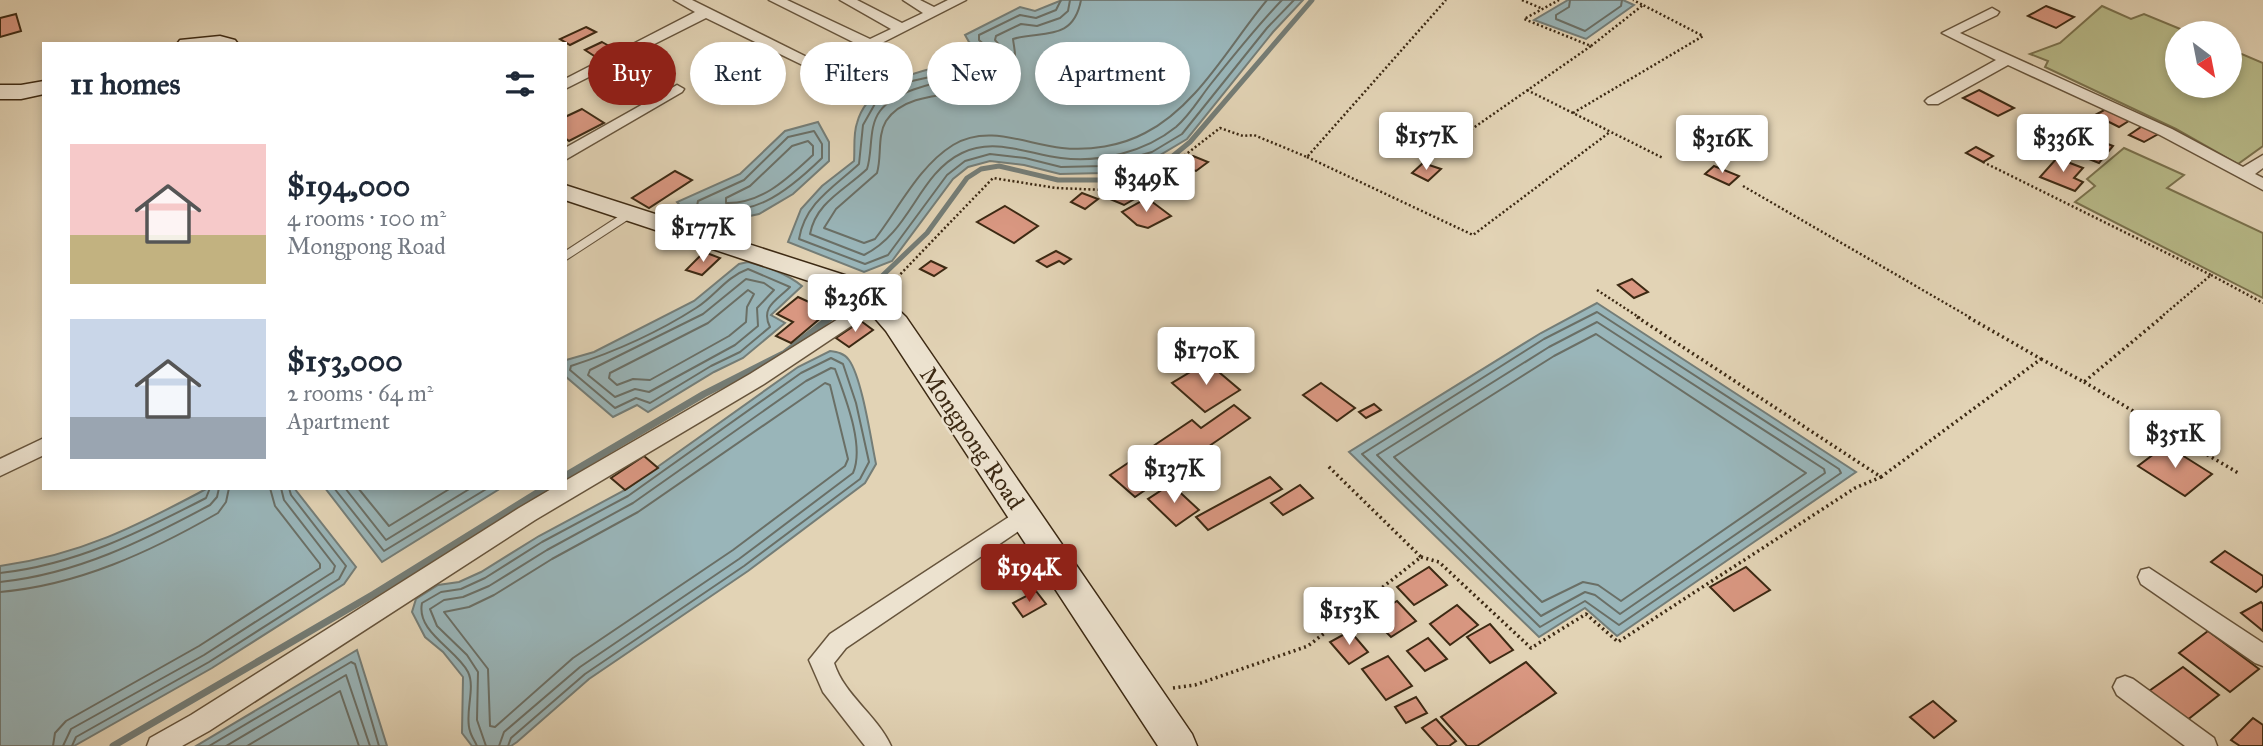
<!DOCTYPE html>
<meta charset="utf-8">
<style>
body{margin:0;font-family:"IM FELL Great Primer",serif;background:#f2f2f3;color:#1f2937;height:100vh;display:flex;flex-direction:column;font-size:26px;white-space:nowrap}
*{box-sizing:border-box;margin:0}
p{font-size:23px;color:#747a83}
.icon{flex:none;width:38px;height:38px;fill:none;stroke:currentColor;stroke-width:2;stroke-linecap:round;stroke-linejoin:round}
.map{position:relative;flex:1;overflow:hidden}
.panel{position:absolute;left:42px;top:42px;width:525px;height:448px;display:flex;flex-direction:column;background:#fff;border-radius:0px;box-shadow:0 4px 10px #0003}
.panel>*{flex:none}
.banner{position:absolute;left:588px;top:42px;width:665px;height:63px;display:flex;gap:14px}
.needle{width:46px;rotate:148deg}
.tools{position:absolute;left:2165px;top:21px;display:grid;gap:14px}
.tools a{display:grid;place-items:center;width:77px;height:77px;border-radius:50%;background:#fff;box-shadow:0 4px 10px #0003;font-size:35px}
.price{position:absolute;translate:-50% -60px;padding:0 16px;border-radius:7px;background:#fff;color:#222;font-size:23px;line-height:46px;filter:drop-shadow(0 2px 4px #0008)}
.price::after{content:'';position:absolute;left:50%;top:42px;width:21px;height:16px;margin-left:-10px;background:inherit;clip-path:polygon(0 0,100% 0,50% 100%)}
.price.on{background:#8f2418;color:#fff}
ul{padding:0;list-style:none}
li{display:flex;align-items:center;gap:21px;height:175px;padding:0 28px}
li span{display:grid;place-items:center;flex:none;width:196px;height:140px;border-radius:0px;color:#555}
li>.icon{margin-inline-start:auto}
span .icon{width:84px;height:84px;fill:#fffc;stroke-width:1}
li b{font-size:30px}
h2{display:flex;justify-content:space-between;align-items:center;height:84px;padding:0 28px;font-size:30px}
.pill{padding:0 24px;border-radius:32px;background:#fff;box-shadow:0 4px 10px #0003;font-size:24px;line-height:63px}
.pill.on{background:#8f2418;color:#fff}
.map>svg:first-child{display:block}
.green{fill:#b8bb8a;stroke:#7a724e;stroke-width:2}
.water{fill:#99b5b9;stroke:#747d77;stroke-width:2}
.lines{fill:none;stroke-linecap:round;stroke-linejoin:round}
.shore{stroke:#6a6f66;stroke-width:2}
.stream-far1{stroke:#747d77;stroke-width:5}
.stream{stroke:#747d77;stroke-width:7}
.building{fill:#d99781;stroke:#3c2913;stroke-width:2}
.service-casing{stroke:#66543c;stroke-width:10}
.minor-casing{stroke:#66543c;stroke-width:3}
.secondary-casing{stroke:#3c2913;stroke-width:3}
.path-far1{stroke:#3c2913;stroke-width:2.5;stroke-dasharray:2 2.5;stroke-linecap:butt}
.path{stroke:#3c2913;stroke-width:3.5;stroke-dasharray:2 3.5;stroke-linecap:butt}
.service{stroke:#ece2cf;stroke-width:8}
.minor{fill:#ece2cf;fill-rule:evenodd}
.secondary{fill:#ece2cf;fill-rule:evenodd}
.labels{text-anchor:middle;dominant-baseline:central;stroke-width:5;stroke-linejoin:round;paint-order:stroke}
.street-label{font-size:24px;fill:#3c2913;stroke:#ece2cf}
</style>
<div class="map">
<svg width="2263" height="746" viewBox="0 0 2263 746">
<rect width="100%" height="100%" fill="#e2d3b5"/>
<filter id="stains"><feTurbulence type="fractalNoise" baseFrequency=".00286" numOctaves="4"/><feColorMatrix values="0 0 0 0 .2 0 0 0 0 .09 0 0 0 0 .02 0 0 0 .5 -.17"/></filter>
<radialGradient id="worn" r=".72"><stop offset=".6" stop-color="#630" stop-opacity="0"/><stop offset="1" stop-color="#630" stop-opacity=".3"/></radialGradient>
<g class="green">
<polygon points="2102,6 2131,19 2144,14 2190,33 2177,33 2177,86 2230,86 2230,49 2263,63 2263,146 2238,164 2176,129 2045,67 2048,61 2030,54 2060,43"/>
<polygon points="2124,148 2184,175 2167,188 2263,233 2263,298 2075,202 2095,186 2087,179"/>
</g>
<g class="water">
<path d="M1062,0H1303L1273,32L1187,139L1155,158L1104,173L1060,174L1024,165L990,161L968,167L953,179L892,261L864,272L788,242L801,209L822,186L854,161C855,149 853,134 857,123C867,85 915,71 949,65C965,62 977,67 990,56L969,42L965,35L1020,7L1035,11Z"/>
<polygon points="1568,0 1623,0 1634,5 1586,39 1534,20"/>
<polygon points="818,122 829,142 829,161 793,194 759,214 727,221 685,211 677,202 740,174 785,131"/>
<path d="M748,262C767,267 786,273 802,286L771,315L785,323L743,358L714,372L648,412L637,405L613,417L565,376L566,360L594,352L694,301L739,264Z"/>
<polygon points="1597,303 1856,472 1617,636 1585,608 1539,637 1349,452 1541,333"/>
<path d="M830,351C837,352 844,353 849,360C862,378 871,440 876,464L865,483L748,571L589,679L517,742L511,746H472L462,733L463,677L443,652L425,637L412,612L416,599L438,585L459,582L481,572L539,536L625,490L798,367Z"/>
<path d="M208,488H294L356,567L344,584L212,668L74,746H0V566C80,555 137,526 208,488Z"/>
<polygon points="325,488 501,488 382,562"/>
<polygon points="357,650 387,746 196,746"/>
</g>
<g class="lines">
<g class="shore">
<path d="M1061,0L1056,10L1036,18L1020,15L979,35V40L996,55L994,62L982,71L952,72L912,81L876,102L863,125L859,164C834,187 805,203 799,239L865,264L888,255L947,175L965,161L990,154L1025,158L1061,167L1103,166L1152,152L1182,134L1267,28L1294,0"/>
<path d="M1070,0L1068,11L1060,18L1037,26L1021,24L996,36L995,40C1008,53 1005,71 986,78C976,82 965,79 954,80C931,83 894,92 880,111C868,127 873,151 867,169C845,190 816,202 810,234L864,255C911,232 918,174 962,153C994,137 1029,154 1061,158C1100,163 1145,152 1176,127C1190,115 1199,99 1210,85C1233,56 1256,27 1282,0"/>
<path d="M1081,0C1073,43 1040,30 1013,39C1014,48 1017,57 1014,66C1000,108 914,78 886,121C877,136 882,156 877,173L836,209L824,228L864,243L875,239C899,208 919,166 953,145C988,124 1026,144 1062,148C1089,151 1121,146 1145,133C1198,106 1230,44 1267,0"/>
<polyline points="1570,0 1569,7 1556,15 1556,19 1585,31 1621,6 1622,0"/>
<path d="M814,131L822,144V158C785,194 751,221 697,206L698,201L744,180L788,137Z"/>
<path d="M808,141L813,146V155C788,178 762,204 726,203V198L750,186L792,146Z"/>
<path d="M748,269L790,287C777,300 760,307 770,327L740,352L711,366L650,403L636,398L615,408L570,370L571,366C614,352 657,333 696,308C715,296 726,277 748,269Z"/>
<polygon points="746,279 764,283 774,290 757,308 758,326 735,345 649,392 635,389 615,397 588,375 590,370 703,314"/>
<polygon points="748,290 754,294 747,307 746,322 729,336 650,380 633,379 617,385 609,378 610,373 708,323"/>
<polygon points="1597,312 1839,469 1841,473 1619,625 1585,601 1540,627 1362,454 1544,339"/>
<polygon points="1597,322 1824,469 1825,473 1620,614 1595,595 1585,592 1541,616 1377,455 1549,347"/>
<polygon points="1596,334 1806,473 1621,601 1598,585 1583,582 1542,602 1394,457 1554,356"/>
<polygon points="825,383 830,385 848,459 845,466 733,550 573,658 495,727 490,726 488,669 444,612 469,607 494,595 552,559 638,512"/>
<polyline points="334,488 384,551 488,488"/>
<polyline points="345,488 386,540 471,488"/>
<polyline points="358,488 389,526 451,488"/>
<path d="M0,573C75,565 140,532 206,498L210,488"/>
<path d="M0,582C77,574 143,541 210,505L217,497L219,488"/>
<path d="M0,592C79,585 150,552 218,513L226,502L229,488"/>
<polyline points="53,746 55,733 66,721 199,646 320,568 320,564 275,506 270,488"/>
<polyline points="63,746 71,729 204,655 333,572 335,566 284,500 281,488"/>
<polyline points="72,746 76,737 209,662 339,579 346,566 291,495 289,488"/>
<polyline points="209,746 351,662 355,664 379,746"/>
<polyline points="226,746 346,675 370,746"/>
<polyline points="247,746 340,691 359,746"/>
<path d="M477,746C475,741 471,736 470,731C464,714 476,688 468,672C456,649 416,632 422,603L441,592L461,589L485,578L542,542L628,496L801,373L831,358L843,364L856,403L869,462L860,479L744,566L585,674L511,738L508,746"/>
<path d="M486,746L477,720L478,672L467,655L437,626L430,609L444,600L463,597L489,586L547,550L633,503L806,381L831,368L835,369C845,397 865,446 853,473L739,559L580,667L504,732L499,746"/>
</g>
<polyline class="stream-far1" points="829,318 882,276 927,233 967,178 981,169 999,166 1058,180 1102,180 1139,173 1163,164 1190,142 1312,0"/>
<g class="stream">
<polyline points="565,476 704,394 785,353 831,317"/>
<polyline points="113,746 374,594 545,488"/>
</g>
</g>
<g class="building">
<polygon points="2046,6 2074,17 2056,28 2028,16"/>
<polygon points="16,14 21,31 0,37 0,18"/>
<polygon points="586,27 596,32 570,45 560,39"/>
<polygon points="602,42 616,50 599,59 585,50"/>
<polygon points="762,67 775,73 763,81 749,74"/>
<polygon points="1979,90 2014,108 1998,116 1963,98"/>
<polygon points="2108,108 2132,119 2119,127 2095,115"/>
<polygon points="582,109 604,123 569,141 565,138 565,117"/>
<polygon points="2144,125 2160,133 2144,142 2129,135"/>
<polygon points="2079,133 2113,146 2099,163 2064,149"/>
<polygon points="1976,147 1993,156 1983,162 1966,153"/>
<polygon points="1193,156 1208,162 1196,171 1181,166"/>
<polygon points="2057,158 2083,168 2074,178 2083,182 2075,191 2040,177"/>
<polygon points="1423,163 1441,169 1428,181 1412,173"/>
<polygon points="1714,166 1739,176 1729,185 1705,174"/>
<polygon points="1176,168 1186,172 1169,183 1160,178"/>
<polygon points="675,171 692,180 649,208 632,198"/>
<polygon points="1082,193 1098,199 1085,209 1071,202"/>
<polygon points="1125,193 1136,198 1124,205 1110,199"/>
<polygon points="1147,198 1171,216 1148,228 1137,225 1122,212"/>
<polygon points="1005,206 1038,226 1014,243 977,222"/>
<polygon points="1056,251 1071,259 1064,264 1059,261 1047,267 1037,261"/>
<polygon points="704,252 720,258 702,275 686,270"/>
<polygon points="931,261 946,268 934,276 920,269"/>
<polygon points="1632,279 1648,292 1634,298 1618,285"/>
<polygon points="798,297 829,311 791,343 776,336 793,322 777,314"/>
<polygon points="861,321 873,330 849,347 836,338"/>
<polygon points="1207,362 1240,390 1205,412 1172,383"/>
<polygon points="1321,383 1355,408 1337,421 1303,395"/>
<polygon points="1374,404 1381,410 1366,418 1359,412"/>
<polygon points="1234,405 1250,418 1135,497 1110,475 1192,420 1201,428"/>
<polygon points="2166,445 2212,474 2185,496 2138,466"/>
<polygon points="644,456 658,468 625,490 611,478"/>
<polygon points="1270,477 1282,489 1208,530 1196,517"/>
<polygon points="1171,484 1199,510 1176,526 1148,499"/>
<polygon points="1300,485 1313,498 1283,515 1271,503"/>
<polygon points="1026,545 1046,576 1031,584 1011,553"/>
<polygon points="2225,551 2263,576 2263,586 2256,592 2211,562"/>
<polygon points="1429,567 1447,585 1414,605 1397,587"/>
<polygon points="1746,567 1770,590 1734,611 1710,587"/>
<polygon points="1036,591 1046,604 1023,617 1013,603"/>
<polygon points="1397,601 1416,621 1391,637 1371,617"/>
<polygon points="2261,602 2263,604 2263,631 2241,613"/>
<polygon points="1457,605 1478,625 1450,645 1430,624"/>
<polygon points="1490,624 1513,650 1490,663 1467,637"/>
<polygon points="1350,631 1368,652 1349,664 1330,642"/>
<polygon points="2208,631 2259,669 2230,692 2179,653"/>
<polygon points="1428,638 1447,659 1425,671 1407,651"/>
<polygon points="1388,656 1412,686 1386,700 1362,669"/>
<polygon points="1526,662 1556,693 1477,746 1467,746 1441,717"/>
<polygon points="2183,667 2219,695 2186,721 2149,691"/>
<polygon points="1416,697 1427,713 1406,723 1395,707"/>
<polygon points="1933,701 1956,721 1934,738 1910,717"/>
<polygon points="2253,718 2263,725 2263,746 2240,746 2231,740"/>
<polygon points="1436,719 1456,741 1449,746 1438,746 1422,728"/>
</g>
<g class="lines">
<g class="service-casing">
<polyline id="service" points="565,256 631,213"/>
</g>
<g class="minor-casing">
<g id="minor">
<polygon points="674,0 692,0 821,64 859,45 769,0 787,0 870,39 891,29 840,0 857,0 902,23 923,13 903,0 920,0 934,7 948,0 966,0 821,74 706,18 565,89 565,79 695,12"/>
<polygon points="1992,8 1999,12 1997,15 1960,33 2172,129 2243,167 2263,155 2263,168 2255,174 2263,178 2263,190 2160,135 2008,65 1938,104 1928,104 1925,101 1928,98 1996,60 1942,33"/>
<polygon points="677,85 684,89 682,92 565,160 565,148"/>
<polygon points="875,296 881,298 884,302 881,306 764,384 535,520 209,731 182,746 147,746 150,738 191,715 519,508 553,488 565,488 565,481 750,374"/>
<polygon points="44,438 44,455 0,476 0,459"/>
<path d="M1024,507L1032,510L1035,516L1032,522L846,648L834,663C844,695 877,715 891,746H865L823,692L809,660L830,634Z"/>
<polygon points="2149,568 2263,643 2263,666 2255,663 2141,584 2138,577 2141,570"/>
<polygon points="2125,676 2133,679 2214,738 2217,746 2185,746 2117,695 2113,687 2117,679"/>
</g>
</g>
<g class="secondary-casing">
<g id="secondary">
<polygon points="220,36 235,40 238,44 177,44 180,40"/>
<polygon points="44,81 44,94 21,99 0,99 0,85 21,85"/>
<polygon points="565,185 860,280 884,296 906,317 1192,734 1197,746 1158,746 886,331 866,308 842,292 565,200"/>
</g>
</g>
<g class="path-far1">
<polyline points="1522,0 1543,9"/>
<polyline points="1591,46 1643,5 1633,0"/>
<polyline points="1527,90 1663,158"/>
<polyline points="1573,113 1703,36 1643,5"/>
<polyline points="1307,157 1473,235 1610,132"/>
<polyline points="1983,162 2211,275 2160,318"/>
<polyline points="1423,163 1591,46 1524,19 1559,0"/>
<polyline points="1743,186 1971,318"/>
<polyline points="2211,275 2263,303"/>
<polyline points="888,287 993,178 1056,188 1104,190 1171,166 1220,128 1243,136 1254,135 1307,157 1446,0"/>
<polyline points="1597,290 1640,318"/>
</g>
<g class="path">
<polyline points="1637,317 1881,477 2041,359 1968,317"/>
<polyline points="2041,359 2084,382 2162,317"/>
<polyline points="2084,382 2240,474"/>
<polyline points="1421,557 1439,562 1531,648 1586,614 1618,642 1855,488 1881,477"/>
<polyline points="1173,688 1195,685 1308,646 1421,557 1328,466"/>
</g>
<use href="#service" class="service"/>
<use href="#minor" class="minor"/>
<use href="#secondary" class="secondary"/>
</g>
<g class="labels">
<g class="street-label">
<text transform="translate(972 438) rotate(56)">Mongpong Road</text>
</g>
</g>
<rect width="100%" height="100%" filter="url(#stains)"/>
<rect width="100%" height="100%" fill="url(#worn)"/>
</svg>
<div class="tools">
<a><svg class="needle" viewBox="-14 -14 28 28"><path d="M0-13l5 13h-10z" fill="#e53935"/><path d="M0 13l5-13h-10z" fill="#747a83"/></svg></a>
</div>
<b class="price" style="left:1426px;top:172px">$157K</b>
<b class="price" style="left:2063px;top:174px">$336K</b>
<b class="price" style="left:1722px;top:175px">$316K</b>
<b class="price" style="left:1146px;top:214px">$349K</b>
<b class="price" style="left:703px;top:264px">$177K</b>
<b class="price" style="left:855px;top:334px">$236K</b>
<b class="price" style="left:1206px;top:387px">$170K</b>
<b class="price" style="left:2175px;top:470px">$351K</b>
<b class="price" style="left:1174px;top:505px">$137K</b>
<b class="price on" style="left:1029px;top:604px">$194K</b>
<b class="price" style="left:1349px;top:647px">$153K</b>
<div class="banner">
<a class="pill on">Buy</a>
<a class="pill">Rent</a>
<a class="pill">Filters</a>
<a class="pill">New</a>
<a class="pill">Apartment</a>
</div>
<section class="panel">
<h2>11 homes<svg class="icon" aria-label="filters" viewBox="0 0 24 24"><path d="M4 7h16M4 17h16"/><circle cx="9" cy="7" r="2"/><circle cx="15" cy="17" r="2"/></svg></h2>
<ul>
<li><span style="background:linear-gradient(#f6c9c9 65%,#c2b280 0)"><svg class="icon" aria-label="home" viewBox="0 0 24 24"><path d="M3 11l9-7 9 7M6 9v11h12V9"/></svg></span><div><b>$194,000</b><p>4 rooms · 100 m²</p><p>Mongpong Road</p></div></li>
<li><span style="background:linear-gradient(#c9d6e8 70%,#9aa5b1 0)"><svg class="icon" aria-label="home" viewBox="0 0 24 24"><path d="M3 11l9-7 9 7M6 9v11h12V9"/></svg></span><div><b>$153,000</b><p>2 rooms · 64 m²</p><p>Apartment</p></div></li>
</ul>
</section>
</div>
